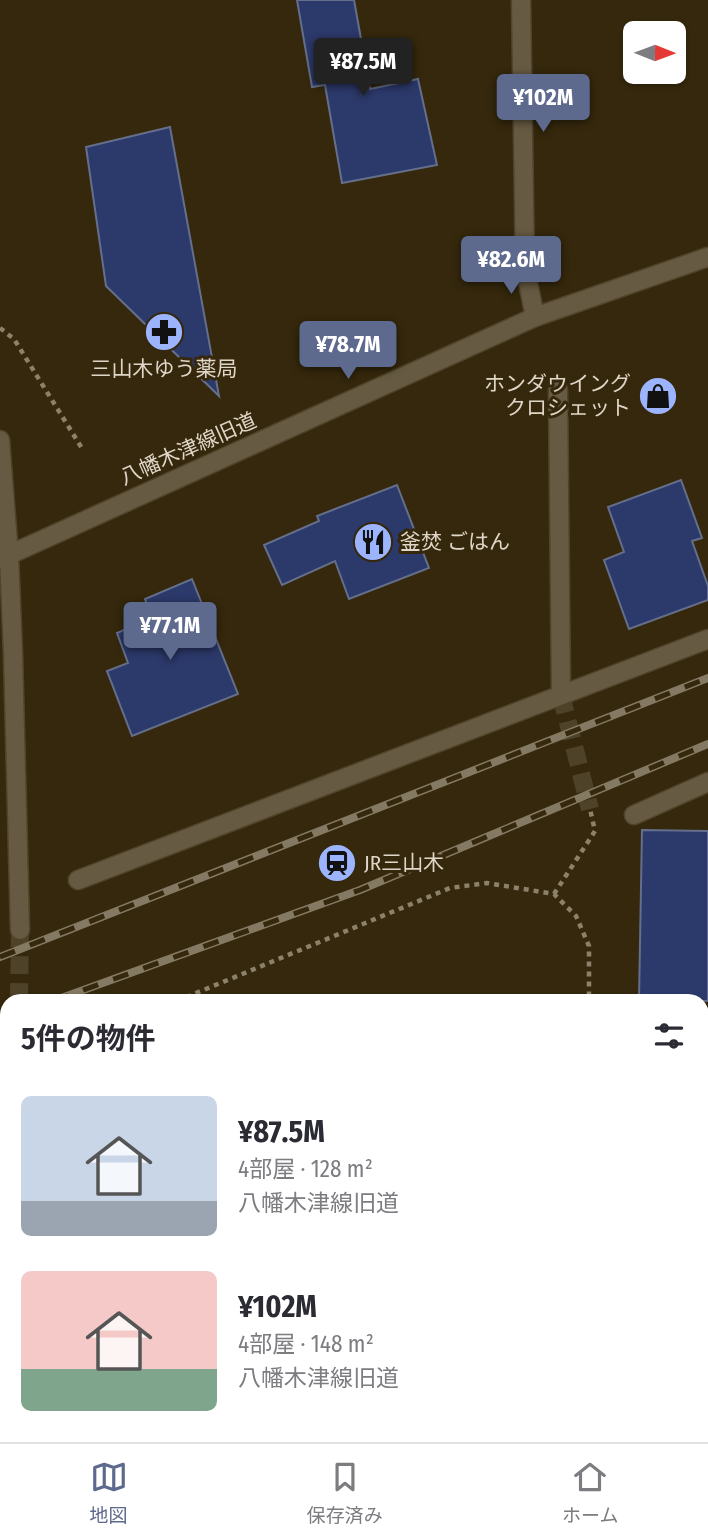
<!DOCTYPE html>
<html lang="ja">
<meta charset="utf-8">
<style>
body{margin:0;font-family:"Fira Sans Condensed","Noto Sans JP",sans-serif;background:#f7f7f7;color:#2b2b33;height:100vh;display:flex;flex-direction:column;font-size:26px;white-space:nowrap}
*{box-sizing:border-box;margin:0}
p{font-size:23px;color:#7c7c81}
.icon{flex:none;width:38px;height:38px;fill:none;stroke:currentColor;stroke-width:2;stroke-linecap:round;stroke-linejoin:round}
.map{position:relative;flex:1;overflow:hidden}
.side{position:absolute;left:0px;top:994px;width:709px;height:448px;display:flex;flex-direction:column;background:#fff;border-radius:21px 21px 0 0;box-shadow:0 2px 5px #0004}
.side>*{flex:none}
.needle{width:46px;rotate:91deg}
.fabs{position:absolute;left:623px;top:21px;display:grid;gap:14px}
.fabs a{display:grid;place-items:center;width:63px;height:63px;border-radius:10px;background:#fff;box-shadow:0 2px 5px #0004;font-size:35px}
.price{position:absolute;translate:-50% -60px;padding:0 16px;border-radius:7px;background:#5e698e;color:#fff;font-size:23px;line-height:46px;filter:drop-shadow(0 2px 4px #0008)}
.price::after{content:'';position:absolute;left:50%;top:42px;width:21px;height:16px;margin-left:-10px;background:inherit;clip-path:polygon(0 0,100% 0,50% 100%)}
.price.current{background:#222;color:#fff}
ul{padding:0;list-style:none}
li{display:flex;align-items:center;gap:21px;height:175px;padding:0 21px}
li span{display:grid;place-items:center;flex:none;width:196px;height:140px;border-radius:10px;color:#555}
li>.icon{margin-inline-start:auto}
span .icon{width:84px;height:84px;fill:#fffc;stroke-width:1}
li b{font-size:30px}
h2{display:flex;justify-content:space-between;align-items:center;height:84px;padding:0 21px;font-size:30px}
.menu{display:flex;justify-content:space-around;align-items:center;height:98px;border-top:2px solid #e1e1e2;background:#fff;font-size:19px;color:#7c7c81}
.menu a{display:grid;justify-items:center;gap:4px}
.menu .current{color:#5e698e}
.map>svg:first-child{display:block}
.green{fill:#624809}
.building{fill:#2c396b;stroke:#656f8b;stroke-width:2}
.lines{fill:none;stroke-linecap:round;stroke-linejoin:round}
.pedestrian-tunnel{stroke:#4e4228;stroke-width:18;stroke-dasharray:18 9;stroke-linecap:butt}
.tertiary-tunnel{stroke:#4e4228;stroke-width:18;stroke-dasharray:18 9;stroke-linecap:butt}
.pedestrian-casing{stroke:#50442a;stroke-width:21}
.minor-casing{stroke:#50442a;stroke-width:21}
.tertiary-casing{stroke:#50442a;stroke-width:21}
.path{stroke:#8c816b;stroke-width:4.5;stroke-dasharray:5 5;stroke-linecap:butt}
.pedestrian{stroke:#665a42;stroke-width:18}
.minor{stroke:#665a42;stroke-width:18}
.tertiary{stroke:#665a42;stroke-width:18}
.rail-casing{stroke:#847963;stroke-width:8}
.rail{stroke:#35280c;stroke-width:5;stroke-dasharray:16;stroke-linecap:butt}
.labels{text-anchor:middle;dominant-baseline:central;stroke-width:6;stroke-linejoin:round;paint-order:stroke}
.poi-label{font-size:21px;fill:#dfd6c7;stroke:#35280c;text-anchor:start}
.street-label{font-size:21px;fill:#dfd6c7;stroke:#35280c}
</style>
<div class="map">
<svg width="708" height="1442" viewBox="0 0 708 1442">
<rect width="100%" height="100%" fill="#35280c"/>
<rect class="green" x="225" y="1435" width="220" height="7"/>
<g class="building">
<polygon points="297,0 354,0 370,89 418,79 437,165 342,183 325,85 312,87"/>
<polygon points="170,127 174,149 219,396 106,286 86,147"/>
<polygon points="681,480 702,538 692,541 708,586 708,600 629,629 604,560 624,552 608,507"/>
<polygon points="397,485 429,568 349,599 335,561 282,585 264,545 319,521 317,516"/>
<polygon points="192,579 238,694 132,736 107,671 128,663 117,633 152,618 145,599"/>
<polygon points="642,830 708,831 708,1001 639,1001"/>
</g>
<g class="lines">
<polyline class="pedestrian-tunnel" points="561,695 590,809"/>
<polyline class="tertiary-tunnel" points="19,1001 20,930"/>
<g class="pedestrian-casing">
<g id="pedestrian">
<polyline points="558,390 561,695"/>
<polyline points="634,815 708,782"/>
<polyline points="78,880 708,639"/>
<polyline points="702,1217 708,1215"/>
</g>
</g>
<g class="minor-casing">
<g id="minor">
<polyline points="521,0 525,268 535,317"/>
<polyline points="0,440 9,556"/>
<polyline points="194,1435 194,1442"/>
<polyline points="465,1442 465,1435"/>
</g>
</g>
<g class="tertiary-casing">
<g id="tertiary">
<polyline points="9,556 13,653 20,930"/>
<polyline points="0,559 535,317 708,257"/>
<polyline points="18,1442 18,1435"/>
</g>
</g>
<g class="path">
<polyline points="0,328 14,339 83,450"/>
<polyline points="554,894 595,831 590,809"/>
<polyline points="177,1001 450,888 487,883 554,894 576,916 589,946 589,1001"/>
<polyline points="590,1435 591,1442"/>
</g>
<use href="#pedestrian" class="pedestrian"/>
<use href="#minor" class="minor"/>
<use href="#tertiary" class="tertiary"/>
<g class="rail-casing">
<g id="rail">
<polyline points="0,957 708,678"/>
<polyline points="53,1001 360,890 708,744"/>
<polyline points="0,1021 7,1018"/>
</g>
</g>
<use href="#rail" class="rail"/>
</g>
<defs>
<g id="pharmacy-disc" transform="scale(2.0125)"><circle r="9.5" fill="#9cb4fd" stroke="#35280c"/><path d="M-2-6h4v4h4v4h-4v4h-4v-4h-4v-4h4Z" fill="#111"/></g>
<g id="shop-disc" transform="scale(2.0125)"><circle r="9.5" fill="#9cb4fd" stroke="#35280c"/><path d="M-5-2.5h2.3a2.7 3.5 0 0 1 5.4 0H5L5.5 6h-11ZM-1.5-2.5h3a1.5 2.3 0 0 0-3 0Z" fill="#111"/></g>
<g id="restaurant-disc" transform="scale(2.0125)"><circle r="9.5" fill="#9cb4fd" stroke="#35280c"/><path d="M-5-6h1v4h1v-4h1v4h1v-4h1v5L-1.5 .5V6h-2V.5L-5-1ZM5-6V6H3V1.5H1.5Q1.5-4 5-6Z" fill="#111"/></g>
<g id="station-disc" transform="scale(2.0125)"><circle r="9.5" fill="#9cb4fd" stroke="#35280c"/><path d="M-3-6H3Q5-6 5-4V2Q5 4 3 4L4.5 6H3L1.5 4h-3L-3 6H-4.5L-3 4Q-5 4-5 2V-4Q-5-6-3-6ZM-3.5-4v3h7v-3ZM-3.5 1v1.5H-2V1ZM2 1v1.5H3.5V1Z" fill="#111"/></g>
</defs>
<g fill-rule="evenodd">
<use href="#pharmacy-disc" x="164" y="332"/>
<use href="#shop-disc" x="658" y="396"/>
<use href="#restaurant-disc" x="373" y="542"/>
<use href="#station-disc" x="337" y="863"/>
</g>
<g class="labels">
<g class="poi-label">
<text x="164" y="369" text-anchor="middle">三山木ゆう薬局</text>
<text x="631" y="384" text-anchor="end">ホンダウイング<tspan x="631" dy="24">クロシェット</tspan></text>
<text x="400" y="542">釜焚 ごはん</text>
<text x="364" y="863">JR三山木</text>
</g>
<g class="street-label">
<text transform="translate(188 449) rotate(-24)">八幡木津線旧道</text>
</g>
</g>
</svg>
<div class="fabs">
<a><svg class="needle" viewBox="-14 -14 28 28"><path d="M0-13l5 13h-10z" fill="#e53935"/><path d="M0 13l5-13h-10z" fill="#7c7c81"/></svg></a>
</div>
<b class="price current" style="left:363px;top:98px">¥87.5M</b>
<b class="price" style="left:543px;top:134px">¥102M</b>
<b class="price" style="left:511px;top:296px">¥82.6M</b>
<b class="price" style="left:348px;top:381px">¥78.7M</b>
<b class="price" style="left:170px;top:662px">¥77.1M</b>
<section class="side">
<h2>5件の物件<svg class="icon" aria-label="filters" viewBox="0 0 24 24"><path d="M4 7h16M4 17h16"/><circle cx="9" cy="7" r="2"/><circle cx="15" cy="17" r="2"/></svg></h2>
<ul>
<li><span style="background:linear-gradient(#c9d6e8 75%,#9aa5b1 0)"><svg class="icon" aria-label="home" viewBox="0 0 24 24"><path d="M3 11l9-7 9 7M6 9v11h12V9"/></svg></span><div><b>¥87.5M</b><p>4部屋 · 128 m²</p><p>八幡木津線旧道</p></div></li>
<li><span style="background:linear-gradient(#f6c9c9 70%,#7fa58c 0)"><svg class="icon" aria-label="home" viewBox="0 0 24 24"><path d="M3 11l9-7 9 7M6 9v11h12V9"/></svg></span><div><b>¥102M</b><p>4部屋 · 148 m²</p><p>八幡木津線旧道</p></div></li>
</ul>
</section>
</div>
<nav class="menu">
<a class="current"><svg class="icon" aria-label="map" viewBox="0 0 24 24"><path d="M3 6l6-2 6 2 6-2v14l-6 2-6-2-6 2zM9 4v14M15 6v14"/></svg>地図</a>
<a><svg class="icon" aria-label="saved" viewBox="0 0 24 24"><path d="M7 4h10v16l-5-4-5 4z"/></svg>保存済み</a>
<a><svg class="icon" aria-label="home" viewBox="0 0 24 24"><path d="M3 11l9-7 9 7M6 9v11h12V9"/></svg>ホーム</a>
</nav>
